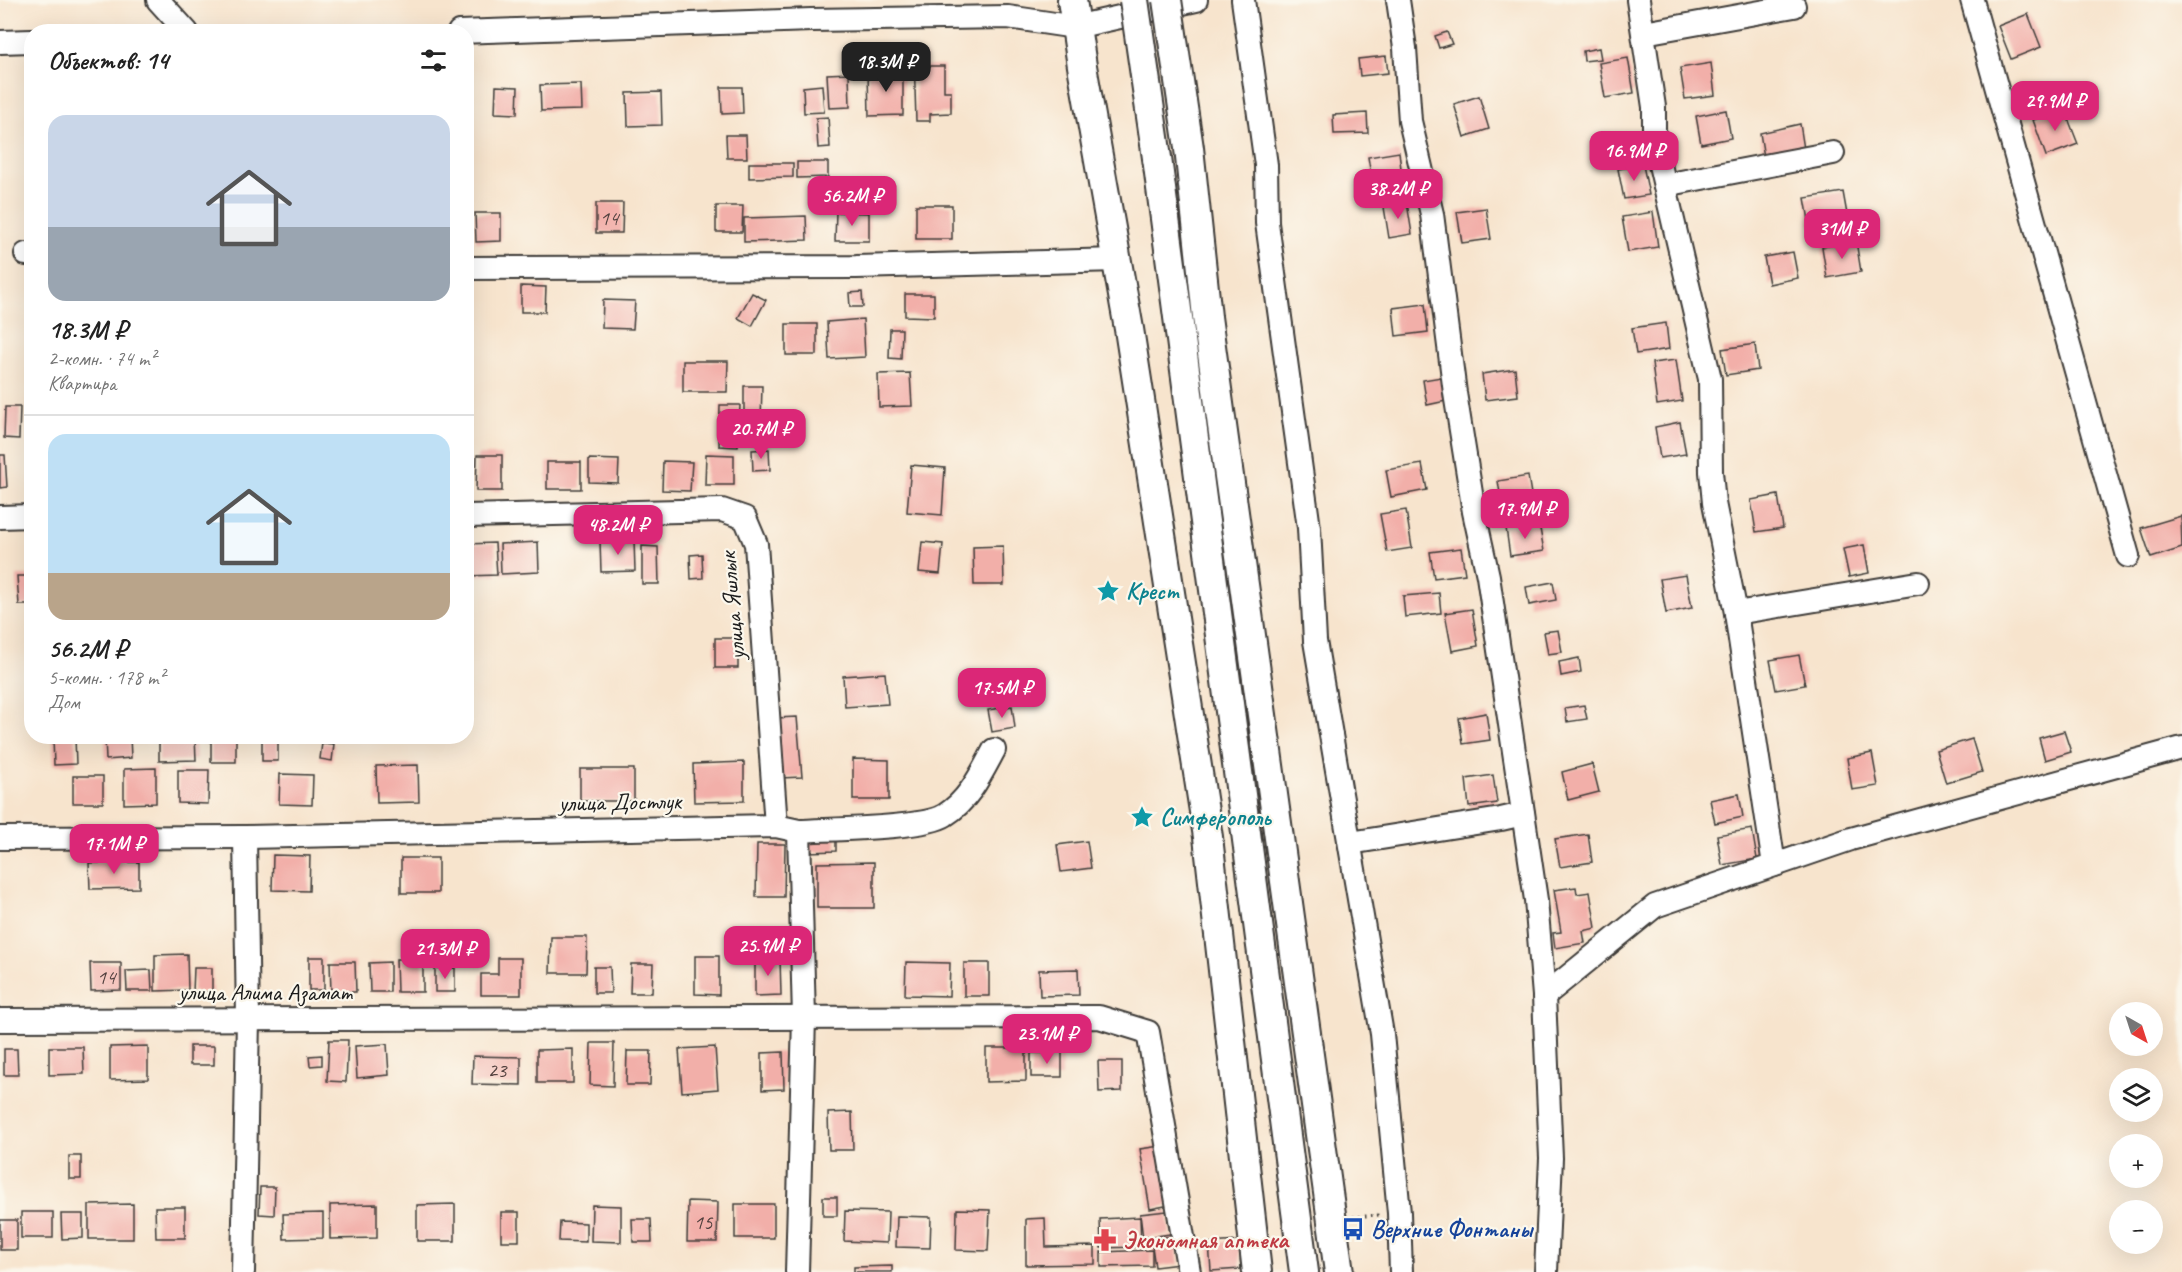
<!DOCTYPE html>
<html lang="ru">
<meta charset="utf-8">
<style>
body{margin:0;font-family:Caveat,sans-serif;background:#f2f2f2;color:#222;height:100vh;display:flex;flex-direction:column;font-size:22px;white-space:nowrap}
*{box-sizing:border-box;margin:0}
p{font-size:20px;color:#767676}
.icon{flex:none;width:33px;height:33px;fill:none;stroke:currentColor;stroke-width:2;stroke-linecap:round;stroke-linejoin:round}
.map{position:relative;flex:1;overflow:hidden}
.side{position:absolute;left:24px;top:24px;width:450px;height:720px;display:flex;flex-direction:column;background:#fff;border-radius:24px;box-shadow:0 6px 24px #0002}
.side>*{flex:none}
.needle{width:39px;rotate:141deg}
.fabs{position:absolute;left:2109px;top:1002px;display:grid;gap:12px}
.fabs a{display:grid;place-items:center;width:54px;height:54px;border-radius:50%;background:#fff;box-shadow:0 6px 24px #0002;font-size:30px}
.price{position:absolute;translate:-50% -51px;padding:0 14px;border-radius:12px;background:#db2777;color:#fff;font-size:20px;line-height:39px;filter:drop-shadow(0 2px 3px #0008)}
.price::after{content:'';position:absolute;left:50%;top:36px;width:18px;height:14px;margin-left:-9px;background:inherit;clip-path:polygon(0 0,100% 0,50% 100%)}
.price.on{background:#222;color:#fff}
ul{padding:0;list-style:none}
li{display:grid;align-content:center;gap:12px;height:318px;padding:0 24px}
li+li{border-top:2px solid #e0e0e0}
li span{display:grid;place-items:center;height:186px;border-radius:18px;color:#555}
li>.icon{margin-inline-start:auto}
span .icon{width:108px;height:108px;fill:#fffc;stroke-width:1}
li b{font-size:26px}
h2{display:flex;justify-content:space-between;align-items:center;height:72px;padding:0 24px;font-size:26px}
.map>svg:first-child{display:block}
.building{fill:#f2afa9}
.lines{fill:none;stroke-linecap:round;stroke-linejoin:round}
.minor-casing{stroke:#3d3a37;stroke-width:26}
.major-casing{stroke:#3d3a37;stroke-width:32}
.path{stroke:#3d3a37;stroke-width:3;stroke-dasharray:1.5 4.5;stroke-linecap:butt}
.minor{stroke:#fff;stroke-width:22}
.major{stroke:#fff;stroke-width:28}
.major-bridge-casing{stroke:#3d3a37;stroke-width:32;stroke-linecap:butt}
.major-bridge{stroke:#fff;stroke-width:28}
.labels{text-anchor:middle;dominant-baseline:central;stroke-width:4.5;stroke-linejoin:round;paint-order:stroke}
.number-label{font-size:21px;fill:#52413f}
.culture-label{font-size:24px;font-weight:bold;fill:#0d838f;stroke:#fbf7ec;text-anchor:start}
.street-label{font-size:24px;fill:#1c1c1c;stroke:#fbf7ec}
.transit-label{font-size:24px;font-weight:bold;fill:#164399;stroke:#fbf7ec;text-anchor:start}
.health-label{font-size:24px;font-weight:bold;fill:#be3a42;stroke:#fbf7ec;text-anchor:start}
</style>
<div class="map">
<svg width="2182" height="1272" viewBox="0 0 2182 1272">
<rect width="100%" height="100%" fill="#fbf7ec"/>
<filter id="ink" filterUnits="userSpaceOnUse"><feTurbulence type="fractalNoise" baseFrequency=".0167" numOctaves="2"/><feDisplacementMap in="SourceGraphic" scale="12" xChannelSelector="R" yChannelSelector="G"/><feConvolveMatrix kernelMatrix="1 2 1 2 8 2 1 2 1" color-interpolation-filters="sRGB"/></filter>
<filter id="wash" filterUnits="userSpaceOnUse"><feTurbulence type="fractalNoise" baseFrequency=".008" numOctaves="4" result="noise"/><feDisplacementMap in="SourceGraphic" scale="24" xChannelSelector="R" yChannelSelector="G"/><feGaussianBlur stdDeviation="1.35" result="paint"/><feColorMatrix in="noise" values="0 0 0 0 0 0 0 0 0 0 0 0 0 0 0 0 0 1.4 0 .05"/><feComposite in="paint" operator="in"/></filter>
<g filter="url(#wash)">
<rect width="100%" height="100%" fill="#f7e4cd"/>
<g id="blocks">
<g class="building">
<polygon points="2028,14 2041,47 2011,59 1998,26"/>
<polygon points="1447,32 1452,44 1439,48 1435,36"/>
<polygon points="1599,48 1601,59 1584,61 1583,51"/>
<polygon points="926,55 926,66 944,66 944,91 951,91 951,113 930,114 930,121 916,121 914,56"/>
<polygon points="1386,56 1388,73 1360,76 1358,59"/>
<polygon points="1628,58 1634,93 1605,98 1599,63"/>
<polygon points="1711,63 1715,95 1685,99 1680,68"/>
<polygon points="903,71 903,115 869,116 868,72"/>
<polygon points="849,73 850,107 829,108 827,74"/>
<polygon points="581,84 582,110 541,111 540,85"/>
<polygon points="822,85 824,112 804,113 803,87"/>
<polygon points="496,86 518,87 517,114 495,113"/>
<polygon points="721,87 742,87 743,113 722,114"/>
<polygon points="661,92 662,125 628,126 627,93"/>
<polygon points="1479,96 1489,129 1464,137 1454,104"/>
<polygon points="2064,108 2078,144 2046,156 2033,120"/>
<polygon points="1726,110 1731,138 1701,144 1696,116"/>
<polygon points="1367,113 1368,133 1334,134 1333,115"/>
<polygon points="828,117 830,147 818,148 816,118"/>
<polygon points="1800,124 1804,149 1764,157 1760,133"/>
<polygon points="726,135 746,135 747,158 727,158"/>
<polygon points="1399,152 1402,177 1372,181 1368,157"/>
<polygon points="797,162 828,162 828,177 797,178"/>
<polygon points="749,163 793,163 793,177 749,178"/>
<polygon points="1643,165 1649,195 1624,199 1618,169"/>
<polygon points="1843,192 1848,220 1810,226 1805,198"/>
<polygon points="596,203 623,203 622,233 596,233"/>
<polygon points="1407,203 1412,234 1389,238 1384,207"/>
<rect x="916" y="205" width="36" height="34"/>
<polygon points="716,206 743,206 742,232 716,232"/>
<polygon points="1486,208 1491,239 1462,243 1457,212"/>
<polygon points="836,212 869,213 869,241 835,241"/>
<polygon points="1653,212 1658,247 1628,252 1622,217"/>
<polygon points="475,213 501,213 501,241 476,242"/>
<polygon points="806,216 807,240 744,242 744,218"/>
<polygon points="1856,241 1861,272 1827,278 1822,247"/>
<polygon points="1793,252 1798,278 1769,284 1764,257"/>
<polygon points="521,286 546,287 545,312 521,312"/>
<polygon points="862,292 863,307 850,307 849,293"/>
<polygon points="752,293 766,300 752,326 738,318"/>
<polygon points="905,294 934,294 934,317 905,316"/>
<polygon points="603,300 635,301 633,329 602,328"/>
<polygon points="1425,304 1428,332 1396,336 1393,308"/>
<polygon points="863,319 865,357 829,359 827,322"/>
<polygon points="1666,323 1669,349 1636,354 1632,328"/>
<rect x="786" y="324" width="31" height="31"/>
<polygon points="890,329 902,329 901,359 889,358"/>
<polygon points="1755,344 1758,370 1726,375 1722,349"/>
<polygon points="1676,360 1682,401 1657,405 1652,363"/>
<polygon points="683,361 728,361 727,392 683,392"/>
<polygon points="1515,369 1518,396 1485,400 1482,374"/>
<polygon points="910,373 912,406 879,407 878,374"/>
<polygon points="1441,377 1446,401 1427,405 1423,380"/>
<polygon points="744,386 762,386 761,420 744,420"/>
<polygon points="720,405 740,405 738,447 719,446"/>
<polygon points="5,407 20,407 19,439 4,438"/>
<polygon points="1680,422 1686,454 1660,458 1655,427"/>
<polygon points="769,449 770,470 753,471 752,450"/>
<polygon points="706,454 734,455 734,485 705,485"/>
<polygon points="0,455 5,455 7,487 0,488"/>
<polygon points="477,455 502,455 502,491 476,491"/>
<polygon points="589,459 619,460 618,483 589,482"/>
<polygon points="663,461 692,462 690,491 662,490"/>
<rect x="547" y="462" width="34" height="27"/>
<polygon points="1422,464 1427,490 1391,497 1386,470"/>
<polygon points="911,465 945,468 942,515 907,512"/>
<polygon points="1528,476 1532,500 1502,505 1498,481"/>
<polygon points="1778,495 1783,528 1756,532 1751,500"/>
<polygon points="1406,510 1412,548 1387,552 1380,514"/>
<polygon points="2181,516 2182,548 2151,558 2141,528"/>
<polygon points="1539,523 1544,551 1510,556 1506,528"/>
<polygon points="634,540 635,571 601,572 600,541"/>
<polygon points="538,542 539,572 501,574 500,544"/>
<polygon points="922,542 943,544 940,574 919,572"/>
<polygon points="495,543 497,575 466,576 466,544"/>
<polygon points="1864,545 1869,573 1849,577 1843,549"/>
<polygon points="642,546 658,547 659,584 642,584"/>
<polygon points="1003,546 1004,585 974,585 973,547"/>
<polygon points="1461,548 1465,574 1434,578 1430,552"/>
<polygon points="702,554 703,578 691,579 690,555"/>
<polygon points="1686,575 1692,608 1666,613 1660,579"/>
<polygon points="17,576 32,576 32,605 19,605"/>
<polygon points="1553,582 1556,600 1529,605 1526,587"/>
<polygon points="1439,593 1441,613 1405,617 1403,596"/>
<polygon points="1472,609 1478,646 1452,651 1445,613"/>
<polygon points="1558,630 1562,652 1548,654 1544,632"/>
<rect x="715" y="638" width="23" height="30"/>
<polygon points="1799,655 1805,685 1776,690 1770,660"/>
<polygon points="1579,658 1581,672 1561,676 1559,662"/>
<polygon points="885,673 888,704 845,707 843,676"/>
<polygon points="1584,705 1587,719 1567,722 1565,708"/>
<polygon points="1012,706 1015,728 992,732 988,710"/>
<polygon points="1486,713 1490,740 1463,744 1459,718"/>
<polygon points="797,717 802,777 780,778 776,718"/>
<polygon points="2064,731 2071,752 2045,760 2039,738"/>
<polygon points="130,736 131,758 106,760 105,737"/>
<rect x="211" y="736" width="25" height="26"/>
<rect x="262" y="736" width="16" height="25"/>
<polygon points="75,737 76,764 54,765 53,738"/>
<polygon points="159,737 195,737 196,760 159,761"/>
<polygon points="1972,739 1982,772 1946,783 1936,750"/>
<polygon points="322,743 334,744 332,761 320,759"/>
<polygon points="1872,753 1878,786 1852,790 1847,758"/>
<polygon points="853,759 889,760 889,800 853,800"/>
<polygon points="744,762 744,801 694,802 693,764"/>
<polygon points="1592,764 1599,792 1568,800 1562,772"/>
<polygon points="418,765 419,802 377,803 376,766"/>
<polygon points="156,768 156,803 124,804 124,769"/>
<rect x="580" y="769" width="54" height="32"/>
<polygon points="178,770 209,770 208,804 178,803"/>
<polygon points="280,774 313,775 312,805 279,804"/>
<polygon points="1493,775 1497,803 1469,807 1466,779"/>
<rect x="73" y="776" width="30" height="27"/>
<polygon points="1739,794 1743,817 1715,823 1710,800"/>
<polygon points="1752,829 1757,859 1722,865 1717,835"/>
<polygon points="1588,834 1592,862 1560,867 1555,839"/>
<polygon points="836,835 836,851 808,852 808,836"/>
<polygon points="1087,841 1091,868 1061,872 1057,845"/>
<polygon points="757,844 785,844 784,897 756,897"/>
<polygon points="273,855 310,856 309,891 272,890"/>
<rect x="401" y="858" width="37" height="35"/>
<polygon points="139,862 139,888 90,889 89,863"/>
<polygon points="874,862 874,908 817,908 817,863"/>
<polygon points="1576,887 1577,894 1590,892 1596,928 1583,931 1585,943 1555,948 1553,933 1561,932 1554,890"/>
<polygon points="551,937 587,937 586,973 550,973"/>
<polygon points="187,954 188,990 155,991 155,955"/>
<polygon points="695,956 719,956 719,995 695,994"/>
<rect x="309" y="957" width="15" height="33"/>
<polygon points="498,958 521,958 521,995 481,995 481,974 498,974"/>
<polygon points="780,958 781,995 755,996 755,959"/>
<polygon points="396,959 423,959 423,992 397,992"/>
<polygon points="330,962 355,962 356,992 331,992"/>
<polygon points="390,962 390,992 370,992 369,963"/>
<polygon points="906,962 950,963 949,996 905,995"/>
<polygon points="90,963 121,963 121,990 91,991"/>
<rect x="964" y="963" width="25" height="33"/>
<polygon points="631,964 653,964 652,993 630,993"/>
<polygon points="594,967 610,967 611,993 594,993"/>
<polygon points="194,968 212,968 212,992 193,992"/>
<rect x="435" y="968" width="20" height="24"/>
<polygon points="1078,969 1079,995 1040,996 1039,970"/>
<polygon points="151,970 152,991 127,991 126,971"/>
<polygon points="329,1040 348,1040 346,1082 327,1081"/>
<polygon points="591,1043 614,1043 613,1086 590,1085"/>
<polygon points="387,1044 389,1075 357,1078 355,1046"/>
<polygon points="148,1046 148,1079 110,1080 110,1047"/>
<rect x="190" y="1046" width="24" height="19"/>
<polygon points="49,1047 83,1047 84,1074 49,1075"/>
<polygon points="715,1047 718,1089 682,1092 679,1049"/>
<polygon points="986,1048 1026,1048 1026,1081 986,1082"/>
<polygon points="4,1049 17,1049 18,1075 4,1075"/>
<polygon points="573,1049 573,1083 537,1083 537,1050"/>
<polygon points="627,1051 651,1051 650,1085 626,1085"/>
<polygon points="783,1052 784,1089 762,1090 762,1053"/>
<polygon points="1062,1052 1062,1077 1031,1077 1031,1053"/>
<polygon points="322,1055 322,1065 310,1066 309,1056"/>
<polygon points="473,1056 521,1057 521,1085 472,1084"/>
<polygon points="1098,1061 1122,1061 1122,1091 1099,1092"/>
<polygon points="852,1112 853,1150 829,1150 828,1113"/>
<polygon points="1160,1146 1170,1205 1150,1209 1140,1149"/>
<rect x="69" y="1156" width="12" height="23"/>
<polygon points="260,1187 275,1187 274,1215 259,1214"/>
<rect x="823" y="1197" width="14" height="19"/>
<polygon points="688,1201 718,1202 717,1242 687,1242"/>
<polygon points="133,1204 133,1239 89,1239 89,1205"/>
<polygon points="377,1204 377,1238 330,1239 330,1205"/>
<polygon points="455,1204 455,1241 417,1241 417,1205"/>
<rect x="735" y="1204" width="39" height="34"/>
<polygon points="592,1205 621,1206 621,1242 591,1241"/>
<polygon points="155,1207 185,1207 185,1238 156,1238"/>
<polygon points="957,1209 990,1210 988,1251 956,1250"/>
<polygon points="845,1211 888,1212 887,1243 844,1241"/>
<polygon points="1167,1211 1170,1234 1143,1238 1140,1214"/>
<rect x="21" y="1212" width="32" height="26"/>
<rect x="501" y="1212" width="18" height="29"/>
<polygon points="323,1213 323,1238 284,1239 283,1214"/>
<polygon points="61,1214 83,1214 83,1238 62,1239"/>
<polygon points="897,1216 931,1217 930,1248 896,1247"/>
<polygon points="1140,1217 1141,1247 1101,1248 1100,1219"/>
<polygon points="1045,1218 1046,1247 1095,1246 1095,1264 1026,1265 1026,1219"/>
<polygon points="632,1219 651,1219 652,1242 633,1242"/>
<rect x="0" y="1220" width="17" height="30"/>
<polygon points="560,1222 586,1223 586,1242 559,1241"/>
<polygon points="1175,1236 1179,1264 1155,1267 1151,1239"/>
<polygon points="1239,1241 1241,1269 1211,1271 1209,1243"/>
<polygon points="1152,1250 1152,1266 1101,1267 1101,1252"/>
<polygon points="892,1266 892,1272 854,1272 854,1267"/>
</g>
</g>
</g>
<g filter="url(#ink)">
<use href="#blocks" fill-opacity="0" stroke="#3d3a37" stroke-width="1.5"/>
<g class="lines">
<g class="minor-casing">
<g id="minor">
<polyline points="158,0 187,32"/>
<polyline points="1243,0 1266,165 1267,223 1309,528 1315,641 1382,1034 1399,1213 1401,1272"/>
<polyline points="1398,0 1405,48 1410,121 1432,214 1455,393 1474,512 1488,576 1536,900 1544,996 1551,1158 1546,1272"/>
<polyline points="1638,0 1654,107 1654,139 1710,379 1711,472 1714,503 1736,613 1774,865"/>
<polyline points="1972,0 2128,556"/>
<polyline points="459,32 811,20 1008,17 1075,27 1196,0"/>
<polyline points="1644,33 1794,6"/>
<polyline points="0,42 32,41"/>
<polyline points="1665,185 1833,153"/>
<polyline points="26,254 32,255"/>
<polyline points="466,268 856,267 1117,260"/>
<polyline points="466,516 722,510 745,518 756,544 776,826"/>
<polyline points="0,517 32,516"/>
<polyline points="1736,613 1918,583"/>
<path d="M799,831C829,829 924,829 945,815C969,800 981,774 994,750"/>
<polyline points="0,838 245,837 776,826 799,831 804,1018 797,1272"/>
<polyline points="1350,843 1501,819 1523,814"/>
<polyline points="1544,996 1655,906 1851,839 2182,748"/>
<polyline points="0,1020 1099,1017 1148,1032 1189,1272"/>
<polyline points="243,1272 248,1019 245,837"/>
</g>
</g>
<g class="major-casing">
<g id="major">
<polyline points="1072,0 1082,66 1129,329 1208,837 1257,1272"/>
<polyline points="1189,148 1207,317 1339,1272"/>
<polyline points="1157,158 1304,1272"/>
</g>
</g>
<polyline class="path" points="1353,1217 1379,1215"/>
<use href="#minor" class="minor"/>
<use href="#major" class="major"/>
<g class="major-bridge-casing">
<g id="major-bridge">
<polyline points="1134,0 1157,158"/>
<polyline points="1167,0 1189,148"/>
</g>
</g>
<use href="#major-bridge" class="major-bridge"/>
</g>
</g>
<defs>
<g id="sight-bare" transform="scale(1.8)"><path d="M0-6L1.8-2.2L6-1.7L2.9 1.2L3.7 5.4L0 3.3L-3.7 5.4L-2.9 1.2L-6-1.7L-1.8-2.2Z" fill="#0f9aa8" stroke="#fbf7ec" stroke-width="2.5" paint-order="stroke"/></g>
<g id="bus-bare" transform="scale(1.8)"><path d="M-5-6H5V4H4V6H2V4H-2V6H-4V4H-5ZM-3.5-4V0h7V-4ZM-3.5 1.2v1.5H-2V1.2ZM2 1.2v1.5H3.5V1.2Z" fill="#1a4fb4" stroke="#fbf7ec" stroke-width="2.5" paint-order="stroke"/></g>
<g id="pharmacy-bare" transform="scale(1.8)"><path d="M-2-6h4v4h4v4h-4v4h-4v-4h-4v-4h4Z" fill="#e0444e" stroke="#fbf7ec" stroke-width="2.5" paint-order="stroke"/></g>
</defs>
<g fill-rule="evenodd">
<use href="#sight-bare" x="1108" y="591"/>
<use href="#sight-bare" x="1142" y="817"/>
<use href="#bus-bare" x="1353" y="1229"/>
<use href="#pharmacy-bare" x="1105" y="1240"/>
</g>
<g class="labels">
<g class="number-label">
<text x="609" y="218">14</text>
<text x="106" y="977">14</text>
<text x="497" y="1070">23</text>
<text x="703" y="1222">15</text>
</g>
<g class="culture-label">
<text x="1126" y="591">Крест</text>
<text x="1160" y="817">Симферополь</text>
</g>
<g class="street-label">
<text transform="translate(732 606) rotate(-95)">улица Яшлык</text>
<text transform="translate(620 802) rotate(-1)">улица Достлук</text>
<text x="265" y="992">улица Алима Азамат</text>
</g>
<g class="transit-label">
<text x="1371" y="1229">Верхние Фонтаны</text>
</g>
<g class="health-label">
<text x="1123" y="1240">Экономная аптека</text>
</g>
</g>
</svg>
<div class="fabs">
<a><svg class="needle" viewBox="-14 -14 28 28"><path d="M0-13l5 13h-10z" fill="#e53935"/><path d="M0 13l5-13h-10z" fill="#767676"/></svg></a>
<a><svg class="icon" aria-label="layers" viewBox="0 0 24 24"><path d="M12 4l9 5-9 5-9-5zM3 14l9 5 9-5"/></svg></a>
<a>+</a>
<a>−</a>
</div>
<b class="price on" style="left:886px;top:93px">18.3M ₽</b>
<b class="price" style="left:2055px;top:132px">29.9M ₽</b>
<b class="price" style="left:1634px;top:182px">16.9M ₽</b>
<b class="price" style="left:1398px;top:220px">38.2M ₽</b>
<b class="price" style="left:852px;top:227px">56.2M ₽</b>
<b class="price" style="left:1842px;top:260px">31M ₽</b>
<b class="price" style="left:761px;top:460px">20.7M ₽</b>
<b class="price" style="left:1525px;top:540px">17.9M ₽</b>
<b class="price" style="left:618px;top:556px">48.2M ₽</b>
<b class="price" style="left:1002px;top:719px">17.5M ₽</b>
<b class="price" style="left:114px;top:875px">17.1M ₽</b>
<b class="price" style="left:768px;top:977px">25.9M ₽</b>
<b class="price" style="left:445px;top:980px">21.3M ₽</b>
<b class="price" style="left:1047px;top:1065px">23.1M ₽</b>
<section class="side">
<h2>Объектов: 14<svg class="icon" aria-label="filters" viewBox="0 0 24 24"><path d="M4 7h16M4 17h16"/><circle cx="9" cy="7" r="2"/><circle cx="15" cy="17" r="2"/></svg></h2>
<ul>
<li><span style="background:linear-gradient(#c9d6e8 60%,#9aa5b1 0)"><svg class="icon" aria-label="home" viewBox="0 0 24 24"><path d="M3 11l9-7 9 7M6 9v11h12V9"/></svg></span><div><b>18.3M ₽</b><p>2-комн. · 74 m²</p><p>Квартира</p></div></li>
<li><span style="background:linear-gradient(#bfe0f5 75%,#b9a48a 0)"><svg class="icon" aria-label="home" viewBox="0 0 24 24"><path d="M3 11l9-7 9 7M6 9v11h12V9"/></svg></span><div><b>56.2M ₽</b><p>5-комн. · 178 m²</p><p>Дом</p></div></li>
</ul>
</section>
</div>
